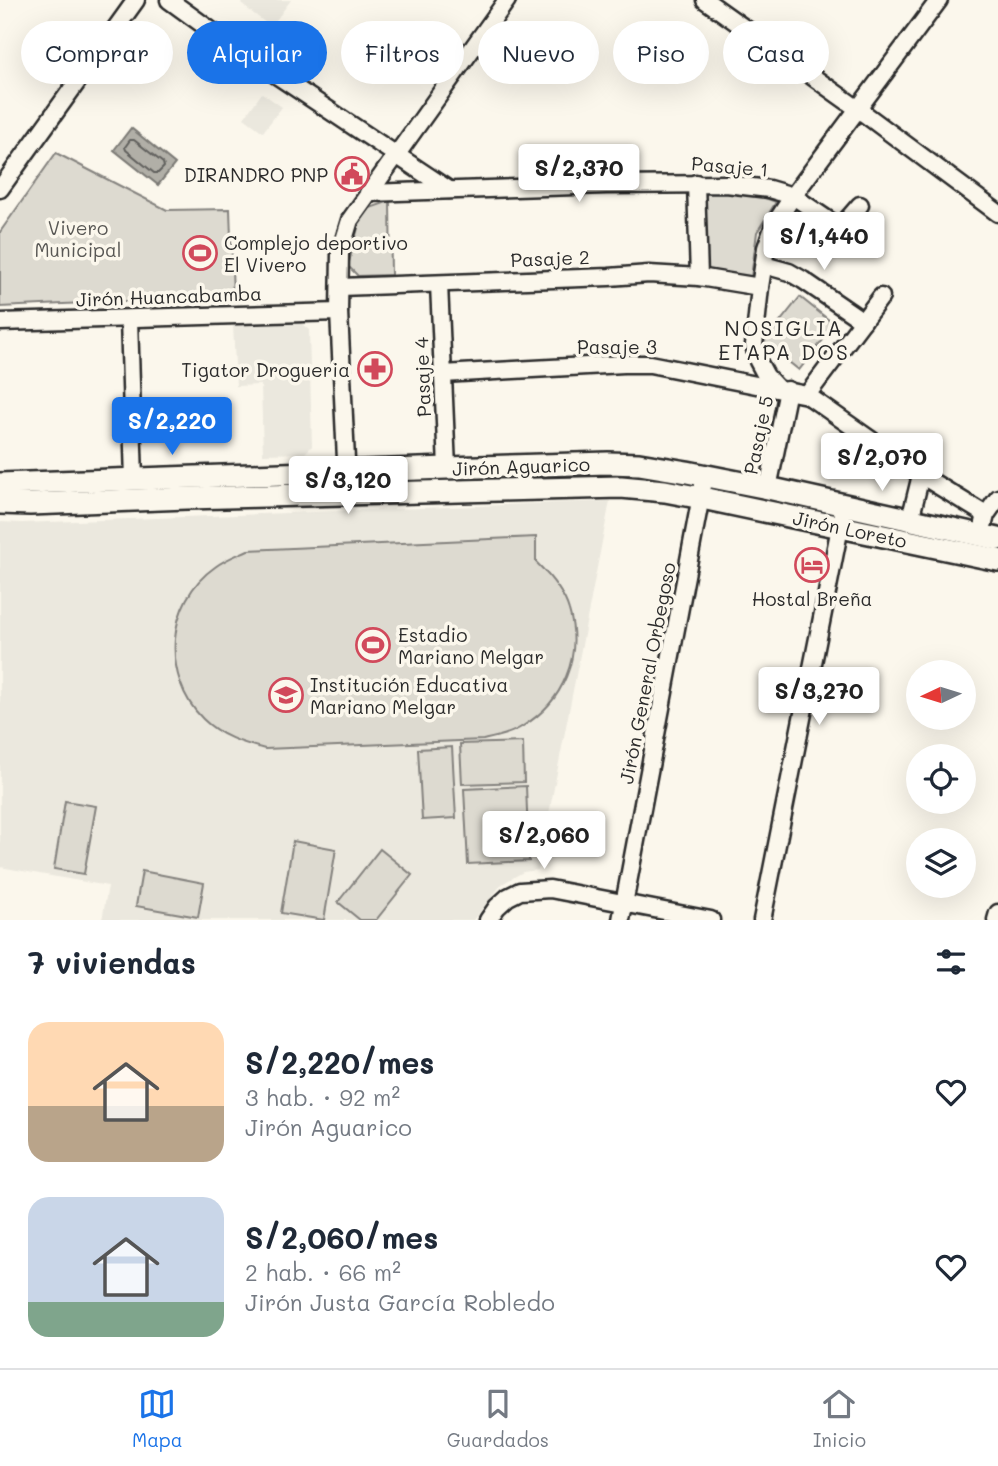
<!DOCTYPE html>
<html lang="es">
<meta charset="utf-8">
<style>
body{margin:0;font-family:Mali,sans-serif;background:#f6f6f7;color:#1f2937;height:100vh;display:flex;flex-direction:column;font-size:26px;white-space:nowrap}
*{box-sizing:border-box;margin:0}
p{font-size:23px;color:#747a83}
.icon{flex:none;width:38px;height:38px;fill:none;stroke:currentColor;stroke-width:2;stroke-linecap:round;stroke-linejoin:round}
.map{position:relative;height:920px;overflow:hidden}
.side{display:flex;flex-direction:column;background:#fff;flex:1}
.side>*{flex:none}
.banner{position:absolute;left:21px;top:21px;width:957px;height:63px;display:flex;gap:14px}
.needle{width:46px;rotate:266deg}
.fabs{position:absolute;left:906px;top:660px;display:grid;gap:14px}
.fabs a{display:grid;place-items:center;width:70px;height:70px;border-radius:50%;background:#fff;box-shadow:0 7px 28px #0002;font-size:35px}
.price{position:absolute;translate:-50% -60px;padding:0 16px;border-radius:7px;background:#fff;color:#222;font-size:23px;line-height:46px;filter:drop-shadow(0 2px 4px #0008)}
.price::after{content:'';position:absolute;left:50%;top:42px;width:21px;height:16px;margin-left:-10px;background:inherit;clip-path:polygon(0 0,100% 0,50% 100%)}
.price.on{background:#1a73e8;color:#fff}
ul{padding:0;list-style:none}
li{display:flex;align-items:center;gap:21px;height:175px;padding:0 28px}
li span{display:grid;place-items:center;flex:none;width:196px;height:140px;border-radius:21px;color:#555}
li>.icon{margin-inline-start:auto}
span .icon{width:84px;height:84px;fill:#fffc;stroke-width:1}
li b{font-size:30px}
h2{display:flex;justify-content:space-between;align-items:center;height:84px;padding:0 28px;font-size:30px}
.chip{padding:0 24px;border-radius:32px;background:#fff;box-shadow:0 7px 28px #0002;font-size:24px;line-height:63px}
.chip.on{background:#1a73e8;color:#fff}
.tabs{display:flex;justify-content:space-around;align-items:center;height:98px;border-top:2px solid #e0e1e3;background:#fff;font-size:19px;color:#747a83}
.tabs a{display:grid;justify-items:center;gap:4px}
.tabs .on{color:#1a73e8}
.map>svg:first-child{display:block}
.built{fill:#ebe8de}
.green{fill:#dddad0;stroke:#84827e;stroke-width:2}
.water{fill:#b1afa7;stroke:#7b7a75;stroke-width:2}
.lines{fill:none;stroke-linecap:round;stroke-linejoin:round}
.shore{stroke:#61605d;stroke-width:2}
.minor-casing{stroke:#2b2b2b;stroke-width:21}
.major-casing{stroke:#2b2b2b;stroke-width:26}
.minor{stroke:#fbf7ec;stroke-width:16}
.major{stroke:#fbf7ec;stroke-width:21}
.labels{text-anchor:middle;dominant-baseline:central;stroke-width:7;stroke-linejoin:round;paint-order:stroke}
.street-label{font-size:19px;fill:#2b2b2b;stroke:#fbf7ec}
.poi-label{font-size:19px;fill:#2b2b2b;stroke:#fbf7ec;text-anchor:start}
.park-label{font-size:19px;fill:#585754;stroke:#fbf7ec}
.neighbourhood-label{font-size:21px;letter-spacing:2px;fill:#2b2b2b;stroke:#fbf7ec}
</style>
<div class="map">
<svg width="998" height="920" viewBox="0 0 998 920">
<rect width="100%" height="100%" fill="#fbf7ec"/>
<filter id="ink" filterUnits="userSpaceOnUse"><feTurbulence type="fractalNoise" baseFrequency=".0143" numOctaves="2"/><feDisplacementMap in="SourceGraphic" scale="14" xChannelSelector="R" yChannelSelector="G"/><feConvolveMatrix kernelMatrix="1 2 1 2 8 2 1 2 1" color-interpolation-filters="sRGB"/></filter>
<g filter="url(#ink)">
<g class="built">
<polygon points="244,0 291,0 271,27 241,4"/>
<polygon points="262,93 282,107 263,132 244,118"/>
<polygon points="301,323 309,330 312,446 305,453 263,454 261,385 236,386 233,325"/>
<polygon points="610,501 538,870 523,872 502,884 473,920 102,920 108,886 0,867 0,522 22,523"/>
</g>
<g class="green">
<polygon points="56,153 167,210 230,209 233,296 0,307 0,232"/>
<polygon points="706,190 760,196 776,202 757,232 751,278 705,271"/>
<polygon points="390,201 391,275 358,276 348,266 360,220 370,208"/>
<polygon points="800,297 835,325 799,370 764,342"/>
<path d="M536,537V562C549,575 564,592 569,610C583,656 563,702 523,726C511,734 496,737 483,740L265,749C242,743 220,736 203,719C161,677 166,601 215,567C225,559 237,555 248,550Z"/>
<polygon points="523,742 524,782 462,784 460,744"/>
<polygon points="452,747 456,818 422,820 418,749"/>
<polygon points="526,786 529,861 468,864 464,789"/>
<polygon points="65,801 96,806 84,874 54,869"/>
<polygon points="293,841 336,849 324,920 281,913"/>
<polygon points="380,849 412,875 376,920 360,920 338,902"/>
<polygon points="142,871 204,883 198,917 136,906"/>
</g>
<polygon class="water" points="131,128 175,164 158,185 114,150"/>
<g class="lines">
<polygon class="shore" points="130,140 134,140 163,163 164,167 158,173 154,173 126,150 125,147"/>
<g class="minor-casing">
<g id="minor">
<polyline points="169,0 231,45 449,190"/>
<polyline points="705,0 858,109 998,213"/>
<polyline points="696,183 699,277"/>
<polyline points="0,189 136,0"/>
<polyline points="368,193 606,185 726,184 769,189 793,196 840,228 860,205"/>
<polyline points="764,265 789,272 803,280 863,321"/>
<polyline points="439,284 447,468"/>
<polyline points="340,287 609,277 649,274 699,277 760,287"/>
<polyline points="129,319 134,480"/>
<polyline points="0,322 339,312"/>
<polyline points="443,374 624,364 650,364 807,395 921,475 910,520"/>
<polyline points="777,388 766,376 758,361 754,345 760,287 766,248 774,225 793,196 939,0"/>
<polyline points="807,395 881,297"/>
<polyline points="921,475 986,515"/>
<polyline points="347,481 339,312 340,253 350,220 507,0"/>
<polyline points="768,488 788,390"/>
<polyline points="984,523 986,515 998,498"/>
<polyline points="488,920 497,907 508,897 520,891 550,889 711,920"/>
<polyline points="621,920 705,475"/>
<polyline points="762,920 842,517"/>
<polyline points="996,920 998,913"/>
</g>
</g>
<g class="major-casing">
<g id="major">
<polyline points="0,484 447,468 608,463 639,464 687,472 768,488 998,539"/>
<polyline points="0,503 30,504 187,498 621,487 665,491 702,498 998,560"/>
</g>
</g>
<use href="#minor" class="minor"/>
<use href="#major" class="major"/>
</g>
</g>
<defs>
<g id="civic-ring" transform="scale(1.75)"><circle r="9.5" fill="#fbf7ec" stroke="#d1495b" stroke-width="1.5"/><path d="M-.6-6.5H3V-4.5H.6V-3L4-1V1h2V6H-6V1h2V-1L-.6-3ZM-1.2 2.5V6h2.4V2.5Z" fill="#d1495b"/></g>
<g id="stadium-ring" transform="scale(1.75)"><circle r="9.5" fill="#fbf7ec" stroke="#d1495b" stroke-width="1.5"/><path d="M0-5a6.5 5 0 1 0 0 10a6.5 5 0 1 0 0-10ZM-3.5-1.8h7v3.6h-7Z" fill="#d1495b"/></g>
<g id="pharmacy-ring" transform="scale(1.75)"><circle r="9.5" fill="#fbf7ec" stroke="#d1495b" stroke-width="1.5"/><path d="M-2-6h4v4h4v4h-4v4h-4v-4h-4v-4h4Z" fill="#d1495b"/></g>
<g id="hotel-ring" transform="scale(1.75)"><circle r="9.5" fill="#fbf7ec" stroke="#d1495b" stroke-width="1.5"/><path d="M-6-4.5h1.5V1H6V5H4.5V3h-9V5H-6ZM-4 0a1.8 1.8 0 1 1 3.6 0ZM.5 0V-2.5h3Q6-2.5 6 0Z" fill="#d1495b"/></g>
<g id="school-ring" transform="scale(1.75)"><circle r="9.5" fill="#fbf7ec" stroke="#d1495b" stroke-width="1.5"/><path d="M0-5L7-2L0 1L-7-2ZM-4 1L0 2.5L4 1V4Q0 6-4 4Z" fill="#d1495b"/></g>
</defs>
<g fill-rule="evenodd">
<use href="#civic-ring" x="352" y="174"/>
<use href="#stadium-ring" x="200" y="253"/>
<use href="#pharmacy-ring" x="375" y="369"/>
<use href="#hotel-ring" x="812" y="565"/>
<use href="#stadium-ring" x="373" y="645"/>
<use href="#school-ring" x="286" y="695"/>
</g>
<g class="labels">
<g class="street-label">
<text transform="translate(730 166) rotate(5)">Pasaje 1</text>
<text transform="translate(550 258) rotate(-2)">Pasaje 2</text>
<text transform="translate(169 296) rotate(-2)">Jirón Huancabamba</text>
<text x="617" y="346">Pasaje 3</text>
<text transform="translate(422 377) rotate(-92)">Pasaje 4</text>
<text transform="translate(758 435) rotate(-78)">Pasaje 5</text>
<text transform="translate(521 466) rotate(-2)">Jirón Aguarico</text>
<text transform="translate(850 529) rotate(12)">Jirón Loreto</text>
<text transform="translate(647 673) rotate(-79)">Jirón General Orbegoso</text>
</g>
<g class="poi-label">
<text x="328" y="174" text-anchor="end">DIRANDRO PNP</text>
<text x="224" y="242">Complejo deportivo<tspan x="224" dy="22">El Vivero</tspan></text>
<text x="350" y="369" text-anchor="end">Tigator Drogueria</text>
<text x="812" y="598" text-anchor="middle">Hostal Breña</text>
<text x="398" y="634">Estadio<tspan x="398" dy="22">Mariano Melgar</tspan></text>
<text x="310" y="684">Institución Educativa<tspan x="310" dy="22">Mariano Melgar</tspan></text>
</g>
<g class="park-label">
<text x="78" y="227">Vivero<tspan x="78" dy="22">Municipal</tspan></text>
</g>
<g class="neighbourhood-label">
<text x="784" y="327">NOSIGLIA<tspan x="784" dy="24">ETAPA DOS</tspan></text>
</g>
</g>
</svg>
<div class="fabs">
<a><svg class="needle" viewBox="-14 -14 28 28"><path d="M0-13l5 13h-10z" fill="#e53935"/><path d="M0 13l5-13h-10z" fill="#747a83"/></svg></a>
<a><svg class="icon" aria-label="locate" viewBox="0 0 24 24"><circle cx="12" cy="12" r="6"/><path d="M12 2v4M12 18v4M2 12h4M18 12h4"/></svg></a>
<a><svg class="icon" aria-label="layers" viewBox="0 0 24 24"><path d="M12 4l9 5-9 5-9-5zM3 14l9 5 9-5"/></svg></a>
</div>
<b class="price" style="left:579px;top:204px">S/2,370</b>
<b class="price" style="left:824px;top:272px">S/1,440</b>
<b class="price on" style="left:172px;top:457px">S/2,220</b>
<b class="price" style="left:882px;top:493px">S/2,070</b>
<b class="price" style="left:348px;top:516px">S/3,120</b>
<b class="price" style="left:819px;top:727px">S/3,270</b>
<b class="price" style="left:544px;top:871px">S/2,060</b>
<div class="banner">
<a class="chip">Comprar</a>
<a class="chip on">Alquilar</a>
<a class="chip">Filtros</a>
<a class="chip">Nuevo</a>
<a class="chip">Piso</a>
<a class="chip">Casa</a>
</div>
</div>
<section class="side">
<h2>7 viviendas<svg class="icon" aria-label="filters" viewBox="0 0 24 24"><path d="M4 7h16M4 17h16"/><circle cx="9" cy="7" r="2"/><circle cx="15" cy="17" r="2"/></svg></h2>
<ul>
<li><span style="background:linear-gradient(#ffd9b3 60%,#b9a48a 0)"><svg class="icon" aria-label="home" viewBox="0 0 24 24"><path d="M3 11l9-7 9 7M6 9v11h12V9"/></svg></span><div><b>S/2,220/mes</b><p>3 hab. · 92 m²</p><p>Jirón Aguarico</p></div><svg class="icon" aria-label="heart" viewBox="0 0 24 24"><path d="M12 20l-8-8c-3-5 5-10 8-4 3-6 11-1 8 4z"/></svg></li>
<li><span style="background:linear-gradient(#c9d6e8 75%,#7fa58c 0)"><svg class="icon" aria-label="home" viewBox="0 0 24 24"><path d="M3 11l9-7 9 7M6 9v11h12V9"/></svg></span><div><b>S/2,060/mes</b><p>2 hab. · 66 m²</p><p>Jirón Justa García Robledo</p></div><svg class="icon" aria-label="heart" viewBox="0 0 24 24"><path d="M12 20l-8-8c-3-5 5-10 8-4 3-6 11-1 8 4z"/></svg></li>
</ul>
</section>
<nav class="tabs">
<a class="on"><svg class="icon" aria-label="map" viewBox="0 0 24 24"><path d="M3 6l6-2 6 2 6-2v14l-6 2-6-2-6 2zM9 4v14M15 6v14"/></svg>Mapa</a>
<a><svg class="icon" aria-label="saved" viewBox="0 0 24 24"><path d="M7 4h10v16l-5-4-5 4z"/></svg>Guardados</a>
<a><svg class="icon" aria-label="home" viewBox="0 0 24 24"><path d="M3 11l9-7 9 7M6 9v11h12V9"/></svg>Inicio</a>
</nav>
